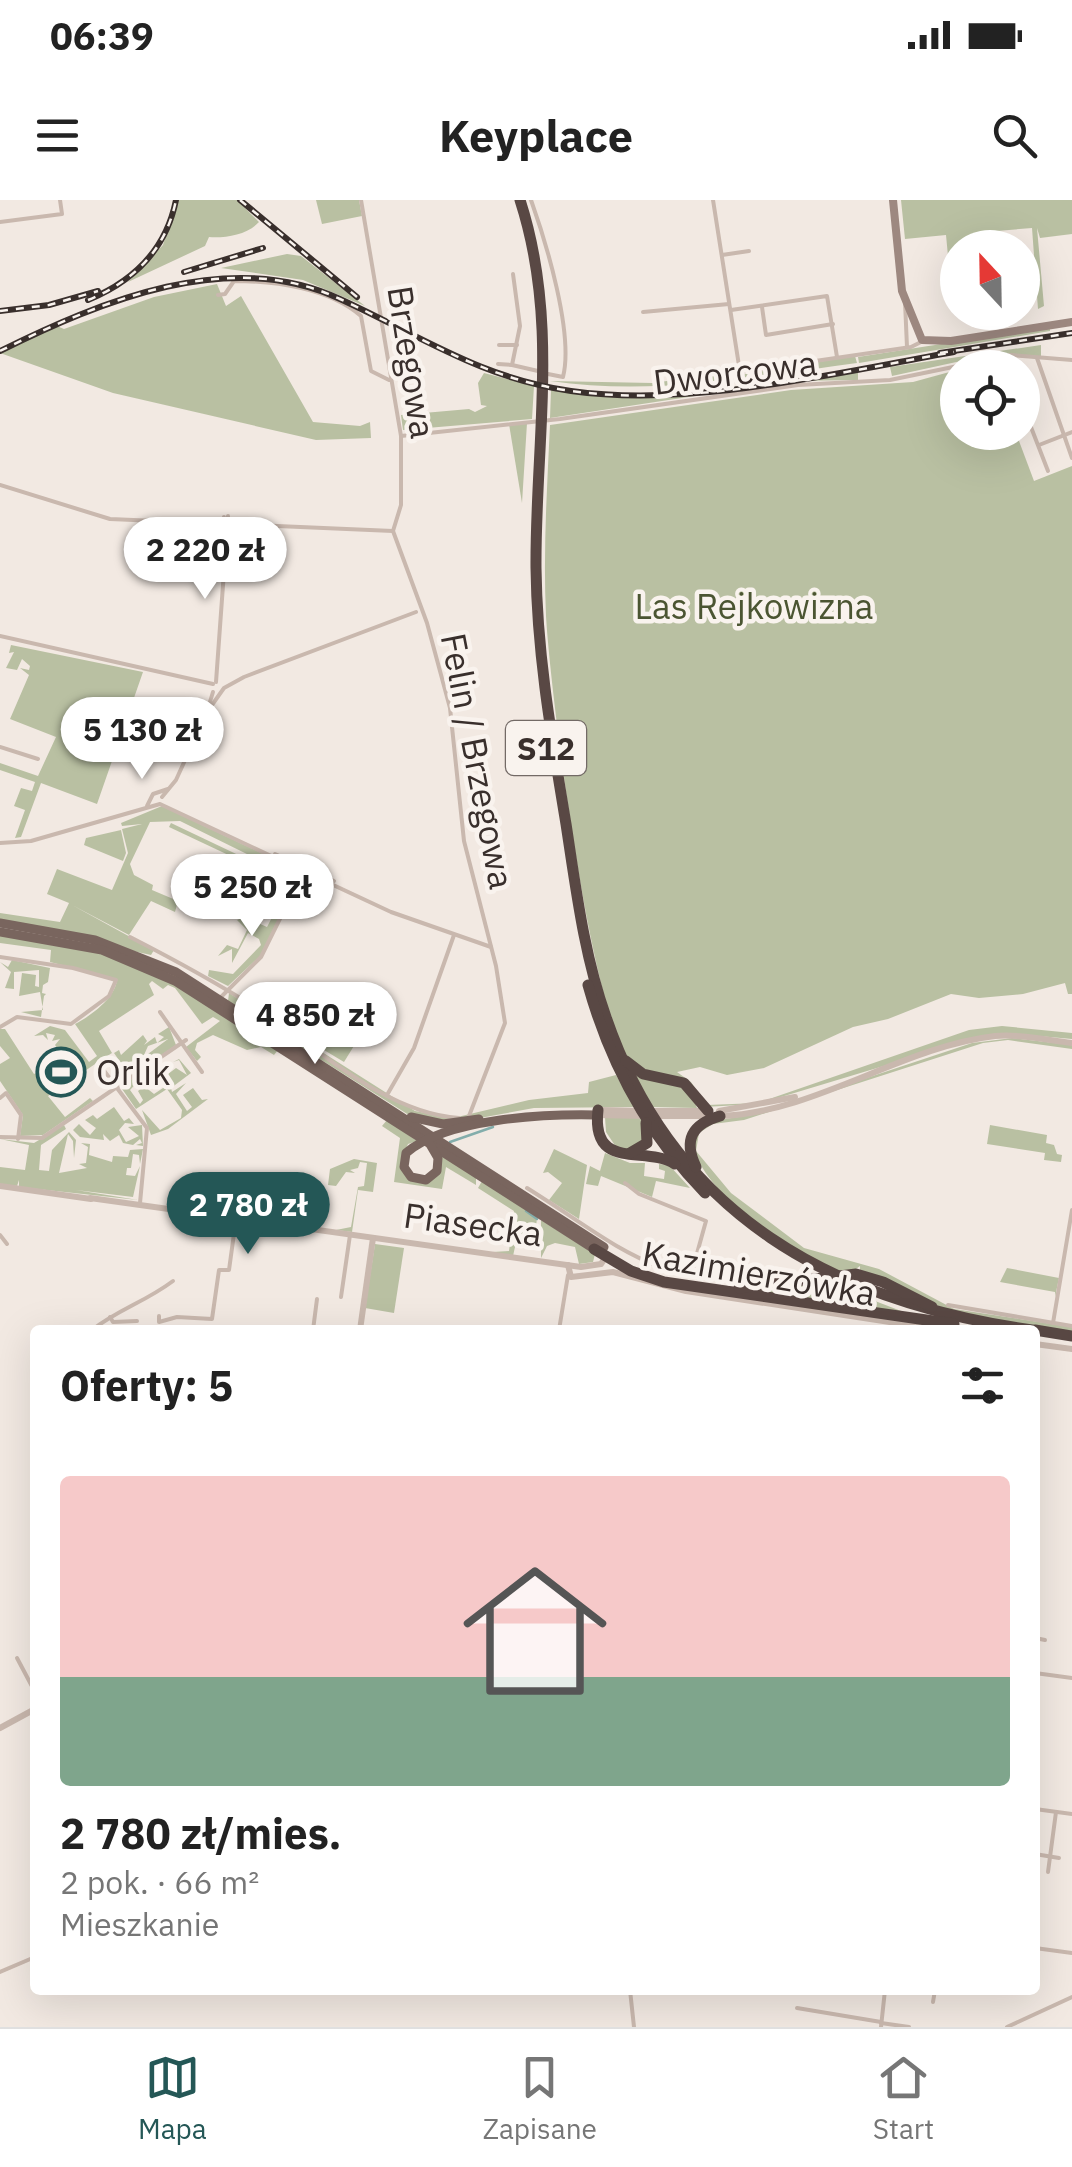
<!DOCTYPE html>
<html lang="pl">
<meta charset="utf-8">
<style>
body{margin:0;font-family:"IBM Plex Sans",sans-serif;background:#f2f2f2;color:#222;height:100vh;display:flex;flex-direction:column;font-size:38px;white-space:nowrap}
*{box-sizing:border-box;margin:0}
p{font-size:32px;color:#767676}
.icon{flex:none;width:55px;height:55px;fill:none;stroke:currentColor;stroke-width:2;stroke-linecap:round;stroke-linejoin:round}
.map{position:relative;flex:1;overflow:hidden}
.side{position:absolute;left:30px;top:1125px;width:1010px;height:670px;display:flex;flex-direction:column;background:#fff;border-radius:10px;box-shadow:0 10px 40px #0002}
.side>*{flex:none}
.needle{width:65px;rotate:338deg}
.fabs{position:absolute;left:940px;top:30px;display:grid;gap:20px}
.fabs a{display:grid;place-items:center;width:100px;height:100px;border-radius:50%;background:#fff;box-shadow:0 10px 40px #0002;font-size:50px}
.price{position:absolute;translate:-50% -85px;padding:0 22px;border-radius:35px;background:#fff;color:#222;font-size:32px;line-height:65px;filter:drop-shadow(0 2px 5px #0008)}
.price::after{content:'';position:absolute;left:50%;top:60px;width:30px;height:22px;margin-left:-15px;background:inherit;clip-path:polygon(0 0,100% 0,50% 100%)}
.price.on{background:#245756;color:#fff}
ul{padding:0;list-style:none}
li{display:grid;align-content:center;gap:20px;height:530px;padding:0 30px}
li+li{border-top:2px solid #e0e0e0}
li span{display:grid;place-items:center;height:310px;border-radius:10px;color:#555}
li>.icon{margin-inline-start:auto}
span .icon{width:180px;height:180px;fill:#fffc;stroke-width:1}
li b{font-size:42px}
h2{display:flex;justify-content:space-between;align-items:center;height:120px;padding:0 30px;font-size:42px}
.status{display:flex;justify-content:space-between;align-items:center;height:70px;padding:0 50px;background:#fff;direction:ltr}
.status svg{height:28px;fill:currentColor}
header{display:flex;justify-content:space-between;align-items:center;height:130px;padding:0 30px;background:#fff;font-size:45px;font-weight:800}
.dock{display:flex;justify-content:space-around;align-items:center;height:140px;border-top:2px solid #e0e0e0;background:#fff;font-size:28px;color:#767676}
.dock a{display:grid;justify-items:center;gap:5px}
.dock .on{color:#245756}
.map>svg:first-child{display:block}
.green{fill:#b9c0a2}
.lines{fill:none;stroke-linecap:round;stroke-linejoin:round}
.stream{stroke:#83adab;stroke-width:2.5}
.minor{stroke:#c9b8ae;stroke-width:4}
.tertiary{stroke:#c9b8ae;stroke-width:6}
.secondary{stroke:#9d8880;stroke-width:8}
.primary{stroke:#79655e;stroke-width:9}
.motorway{stroke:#594844;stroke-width:11}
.rail-casing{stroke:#392f2c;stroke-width:6}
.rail{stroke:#f9f3ee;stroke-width:2.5;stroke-dasharray:8;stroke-linecap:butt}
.labels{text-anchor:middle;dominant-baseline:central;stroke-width:9;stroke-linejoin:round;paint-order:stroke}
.shield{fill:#f9f3ee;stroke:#736a66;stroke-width:2.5}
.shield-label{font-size:32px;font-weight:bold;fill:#392f2c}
.street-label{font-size:35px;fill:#392f2c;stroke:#f9f3ee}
.park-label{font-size:35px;fill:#4b5532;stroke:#f9f3ee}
.poi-label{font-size:35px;fill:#392f2c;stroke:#f9f3ee;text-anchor:start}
</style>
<div class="status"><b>06:39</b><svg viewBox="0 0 49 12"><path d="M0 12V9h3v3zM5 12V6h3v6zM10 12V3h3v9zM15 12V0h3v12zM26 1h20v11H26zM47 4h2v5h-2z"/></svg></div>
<header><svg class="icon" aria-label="menu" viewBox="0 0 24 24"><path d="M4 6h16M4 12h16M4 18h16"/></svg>Keyplace<svg class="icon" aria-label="search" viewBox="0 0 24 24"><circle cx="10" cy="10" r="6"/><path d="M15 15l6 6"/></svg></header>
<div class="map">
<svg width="1072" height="1827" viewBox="0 0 1072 1827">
<rect width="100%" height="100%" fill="#f2e9e2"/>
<g class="green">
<path d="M177,0H237L259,22C247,35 226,38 209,37L205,46L128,82L163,45Z"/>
<polygon points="316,0 359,0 362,16 322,24"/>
<polygon points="901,0 1072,0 1072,34 1040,38 1037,28 1044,106 1038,109 1032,28 997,31 997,39 982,43 982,47 958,48 957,55 948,56 946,35 905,39"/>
<polygon points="287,54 301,56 365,106 303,80 221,68"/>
<polygon points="217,84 226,106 241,96 313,222 360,226 370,222 371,238 316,240 113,193 0,153 57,126 64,129 154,97"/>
<polygon points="1050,127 1050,131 859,163 858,157"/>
<polygon points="1041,145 1041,157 984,156 892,176 890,167"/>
<path d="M855,156L857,163C754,177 654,196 550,181L653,183L709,175L721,178Z"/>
<path d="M997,159L990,162L992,167L958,168V232L1016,233L1034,281L1072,266V794H1068L1065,783L1023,794L979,798L951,794L888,819L853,827L764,868L727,875L700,867L677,872L691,882L707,905L758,903L969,830L1002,826L1072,833V839L1016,834L983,836L758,904L704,907L682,879C665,874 645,878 632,864C591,821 550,488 546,416C543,352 547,288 550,225L791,190L913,182Z"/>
<polygon points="858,170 858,180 793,181 550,218 551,190 653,198"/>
<polygon points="484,173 534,186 532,219 403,230 401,215 469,209 475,212 487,206 481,205 478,183"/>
<polygon points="527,223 522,303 509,224"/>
<polygon points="11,445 143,472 97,604 41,583 21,637 15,638 25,610 14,606 21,588 32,591 35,582 0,570 0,563 38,576 56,537 10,519 29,475 20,468 29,470 30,466 22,459 17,470 6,468 14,452 9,453"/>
<polygon points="162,606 297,670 293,692 260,756 228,786 208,776 209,770 233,774 261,745 259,739 248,733 232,763 232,749 218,756 227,745 238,749 247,730 237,720 244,717 267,727 284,694 268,685 270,672 263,662 180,621 150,622 130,664 134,675 153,685 152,690 178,701 175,712 151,701 129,735 72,705 154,750 151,755 0,722 0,713 60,722 69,703 47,694 57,669 112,690 128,653 122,629 142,624 122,626 121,623"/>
<polygon points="171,623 253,662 256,668 169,627"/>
<polygon points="121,630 126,653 123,661 84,645 86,638"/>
<path d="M0,733L93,749L177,784L278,850L274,855L261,847L247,850L213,835L197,843L195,850L201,857L197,861L186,847L220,821L213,817L202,824L175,788L168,785L163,789L152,781L149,784L154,795L99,831L112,853L104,858L110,868L101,860L48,896L65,917L90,898L93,901L43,935L20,936L23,915L0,881V864L10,858L0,846V829H5L34,874L57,863L49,874L66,861L63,856L66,853H61L55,845L60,839L52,841L55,835L46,833L48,840L43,835L34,836L50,826L65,830L89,862L97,856L75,824C89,817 116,798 117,779L50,762L51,750L0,743Z"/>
<polygon points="12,760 50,768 48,782 43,785 42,793 46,794 44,796 41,817 21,812 43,810 40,792 19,796 22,773 36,775 35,786 39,787 39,770 14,772 14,789 5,788 11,772 0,762 8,767"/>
<polygon points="229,793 415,911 453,918 529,900 588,893 589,882 616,875 635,907 534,908 458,922 412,917 228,801"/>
<polygon points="344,816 365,828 344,862 324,850"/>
<polygon points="169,827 176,845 153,861 148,854 168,839 148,846 144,855 125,869 114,853 119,850 121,855 143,835 147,841 144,845 155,837 157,843 164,837 158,834"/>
<path d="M1012,838L1072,845V849L1008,840L983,843L744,920L713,924L699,933L696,951L731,993L804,1048L879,1069L954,1109L1072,1127V1133L955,1113L860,1072V1066L853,1071C846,1071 836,1072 829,1071C791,1061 687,978 693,937L705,922L758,914L972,843Z"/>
<polygon points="179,859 191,873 171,888 172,892 186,883 176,894 187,911 192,907 183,895 193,888 202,900 208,899 168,929 151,935 142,910 160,930 181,918 182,910 167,889 136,909 120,886 152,867 130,890 140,904 143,900 138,891 144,886 154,894 166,886 158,871 170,864 160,874 170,887 173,884 168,874 176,868 187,875 179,860 173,862"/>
<path d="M630,868C656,875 689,878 697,908L652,907Z"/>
<polygon points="114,907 124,921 129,918 134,924 125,923 119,930 126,942 139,936 128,927 142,925 143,946 136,945 142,943 140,939 133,945 123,943 119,935 110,941 103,934 104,940 80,937 73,930 79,924 90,935 96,928 85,920 93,915 97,919"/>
<polygon points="605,917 641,918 647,935 633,951 616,947 606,932"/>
<polygon points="387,920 417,941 408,944 402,958 403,971 430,980 437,951 476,977 476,985 446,967 442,989 394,982 400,938 382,926"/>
<polygon points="64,925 66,929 41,945 39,970 49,971 52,950 69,932 76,940 74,958 73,941 68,934 59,973 87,968 79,964 86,963 88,947 81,943 90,944 89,955 112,962 113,956 128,957 130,950 143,949 140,964 139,955 133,954 131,968 127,968 126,975 135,976 140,966 133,997 76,990 138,1000 19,987 19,980 17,986 0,984 0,967 25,970 29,945 0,939 34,943"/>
<polygon points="990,925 1047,935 1046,943 1054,945 1057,954 1062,955 1061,962 1044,960 1045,953 987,944"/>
<polygon points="554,949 587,965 579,1019 549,1000 562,983 548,972 543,973"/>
<polygon points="605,953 630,963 645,963 644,976 664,979 665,971 659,969 659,964 669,965 690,988 656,981 652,997 601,976 598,986 586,984 590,966 600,971"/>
<polygon points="354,959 377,963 373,992 358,990 352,1032 336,1030 351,1027 358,987 364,986 367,963 360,962 358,968 350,970 355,973 346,972 336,986 328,985 330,969"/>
<polygon points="482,981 537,1016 535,1042 517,1038 513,1056 492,1052 509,1051 514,1011 478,988"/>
<polygon points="541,1020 595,1054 593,1062 579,1064 575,1047 555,1043 547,1046 541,1058"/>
<polygon points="375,1044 404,1048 394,1113 365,1108"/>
<path d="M613,1056L651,1075L725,1088L793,1087L818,1079L914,1116C866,1109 630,1086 613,1056Z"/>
<polygon points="1007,1068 1059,1078 1055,1097 1055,1092 1000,1082"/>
</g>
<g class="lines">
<g class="stream">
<polyline points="450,942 493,927"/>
<polyline points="526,1011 537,1019"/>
</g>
<g class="minor">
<polyline points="361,0 401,236 401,305 393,331"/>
<path d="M531,0C546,42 574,134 563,177L548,174"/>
<polyline points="713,0 740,172 911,147 923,141"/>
<polyline points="0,22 62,14 60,0"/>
<polyline points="722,55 749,51"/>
<polyline points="513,74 520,126 512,165 538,171"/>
<path d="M218,95L225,94L234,81C276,81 329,88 361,116L371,171L389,180"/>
<polyline points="905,102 907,147"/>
<polyline points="762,107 766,135 833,124"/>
<polyline points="731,110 827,96 837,157"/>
<polyline points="643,112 729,104"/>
<polyline points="499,145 517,145"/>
<polyline points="1037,158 1072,258"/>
<polyline points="498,164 512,165"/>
<polyline points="1022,204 1048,271"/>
<polyline points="401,236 560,219 798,185 890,180 1011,155 1072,160"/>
<polyline points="1039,245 1072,232"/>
<polyline points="0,285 110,319 393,331"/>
<polyline points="224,317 225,338"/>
<polyline points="393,331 427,423 450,508 464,641 496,766 505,823 469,916"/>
<polyline points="0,436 213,484"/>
<polyline points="216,482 228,316"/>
<polyline points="209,505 213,492"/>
<polyline points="207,512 224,488 244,477 416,412"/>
<polyline points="0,547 38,559"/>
<polyline points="162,597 176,580 206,514"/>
<polyline points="147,606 153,594 168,589"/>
<polyline points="0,643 31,641 160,604 391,712 491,747"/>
<polyline points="275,654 334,681"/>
<path d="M130,737C173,759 217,783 258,809C317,848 387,914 459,918"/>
<polyline points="0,757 73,768 116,780 109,796 71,824 17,817 0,827"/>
<polyline points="219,799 261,757 303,672"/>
<polyline points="160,812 202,872"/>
<polyline points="102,868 147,928 140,1003"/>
<polyline points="387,895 414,848 454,735"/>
<polyline points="0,898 6,893 21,915 18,939"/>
<polyline points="0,937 42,938 186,840"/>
<polyline points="625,983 639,994 706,1021 691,1075"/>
<path d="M527,988C620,1046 657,1090 776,1077"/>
<polyline points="0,1035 7,1044"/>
<polyline points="341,1097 350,1035"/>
<polyline points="948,1105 1072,1126"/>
<polyline points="159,1116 159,1122 177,1117 212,1119 219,1070 229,1070 236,1019"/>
<polyline points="110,1117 113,1122 137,1121"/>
<polyline points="1053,1123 1072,1010"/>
<path d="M92,1130C119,1109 145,1102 173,1081"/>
<polyline points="313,1130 317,1099"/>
<polyline points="559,1130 568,1075"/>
<polyline points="1035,1438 1045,1440"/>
<polyline points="17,1458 35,1492"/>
<polyline points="1035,1473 1072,1478"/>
<polyline points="1035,1609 1072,1614"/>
<polyline points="1035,1654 1059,1658"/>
<polyline points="1048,1672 1056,1612"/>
<polyline points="1035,1748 1072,1753"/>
<polyline points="0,1772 35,1757"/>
<polyline points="630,1790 634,1827"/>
<polyline points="933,1802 935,1790"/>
<polyline points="797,1808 881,1822"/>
<polyline points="881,1823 909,1827"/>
<polyline points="881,1827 885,1790"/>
<polyline points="1007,1827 1072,1797"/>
</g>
<g class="tertiary">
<polyline points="599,910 642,911"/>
<polyline points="654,911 707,911"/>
<polyline points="719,911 795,897"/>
<polyline points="596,915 644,916"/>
<polyline points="656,916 709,916"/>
<path d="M721,916C817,912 901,847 995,836C1021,834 1046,840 1072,843"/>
<polyline points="0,986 91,999"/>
<polyline points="90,998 581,1067 601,1064 605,1058"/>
<polyline points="568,1065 571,1077 613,1072 686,1091 942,1130"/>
<polyline points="360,1130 373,1038"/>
<polyline points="1035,1144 1072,1149"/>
<polyline points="0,1528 35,1509"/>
</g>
<polyline class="secondary" points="893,0 902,91 922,140 951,141 1072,122"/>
<g class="primary">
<polyline points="0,723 95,740 176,772 604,1047"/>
<polyline points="0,732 102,750 175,781 594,1049"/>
<polyline points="411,917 443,924 479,919"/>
<path d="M431,946L438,958L437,971L426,980L411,977L404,967L406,953C446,918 546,914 596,915"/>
</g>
<g class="motorway">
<path d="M520,0C560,123 535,243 536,368C537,455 552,539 566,624C576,689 584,755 606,817C674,1016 834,1102 1032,1130"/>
<path d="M588,785C610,864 648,934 705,993"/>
<polyline points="626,861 643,874 684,883 708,911"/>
<path d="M598,910C591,972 645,945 675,964"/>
<polyline points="630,953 647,943 646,923"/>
<path d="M696,967C683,940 692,924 720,916"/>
<polyline points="594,1049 631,1071 664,1082 954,1124"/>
<polyline points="739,1088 856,1074 883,1082 932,1107"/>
<polyline points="1035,1130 1072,1136"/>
</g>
<g class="rail-casing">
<g id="rail">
<polyline points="240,0 357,97"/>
<polyline points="184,72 263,48"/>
<path d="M88,100C134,81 166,50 176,0"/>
<polyline points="0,111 49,105 98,91"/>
<path d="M0,151C101,101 230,47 340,99C421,136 480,178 571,191C693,208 834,173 954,152"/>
<polyline points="940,153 1072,133"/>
</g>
</g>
<use href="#rail" class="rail"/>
</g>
<defs>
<g id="stadium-ring" transform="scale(2.5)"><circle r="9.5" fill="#f9f3ee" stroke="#245756" stroke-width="1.5"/><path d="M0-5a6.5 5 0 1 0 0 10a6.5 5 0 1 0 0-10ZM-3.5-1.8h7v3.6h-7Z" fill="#245756"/></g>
</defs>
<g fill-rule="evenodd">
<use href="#stadium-ring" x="61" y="872"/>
</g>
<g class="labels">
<rect class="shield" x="506" y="521" width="80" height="54" rx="8"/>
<g class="shield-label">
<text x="546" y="548">S12</text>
</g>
<g class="street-label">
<text transform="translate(412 162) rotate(81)">Brzegowa</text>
<text transform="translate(735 172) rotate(-7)">Dworcowa</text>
<text transform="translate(478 561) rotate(79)">Felin / Brzegowa</text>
<text transform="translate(473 1024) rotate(8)">Piasecka</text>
<text transform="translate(759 1073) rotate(10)">Kazimierzówka</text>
</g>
<g class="park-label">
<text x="754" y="406">Las Rejkowizna</text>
</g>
<g class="poi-label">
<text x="96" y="872">Orlik</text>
</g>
</g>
</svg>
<div class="fabs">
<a><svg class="needle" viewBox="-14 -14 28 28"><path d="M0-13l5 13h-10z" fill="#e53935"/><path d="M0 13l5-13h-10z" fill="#767676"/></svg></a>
<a><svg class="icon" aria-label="locate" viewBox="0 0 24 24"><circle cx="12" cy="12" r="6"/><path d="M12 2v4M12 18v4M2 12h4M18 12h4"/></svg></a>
</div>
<b class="price" style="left:205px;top:402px">2 220 zł</b>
<b class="price" style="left:142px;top:582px">5 130 zł</b>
<b class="price" style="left:252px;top:739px">5 250 zł</b>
<b class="price" style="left:315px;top:867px">4 850 zł</b>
<b class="price on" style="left:248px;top:1057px">2 780 zł</b>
<section class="side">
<h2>Oferty: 5<svg class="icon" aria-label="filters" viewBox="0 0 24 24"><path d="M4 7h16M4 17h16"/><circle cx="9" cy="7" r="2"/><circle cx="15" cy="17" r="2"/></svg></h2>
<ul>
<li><span style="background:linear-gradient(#f6c9c9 65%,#7fa58c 0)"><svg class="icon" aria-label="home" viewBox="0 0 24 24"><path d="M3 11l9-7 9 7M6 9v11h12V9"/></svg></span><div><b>2 780 zł/mies.</b><p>2 pok. · 66 m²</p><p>Mieszkanie</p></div></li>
</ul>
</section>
</div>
<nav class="dock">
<a class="on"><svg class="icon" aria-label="map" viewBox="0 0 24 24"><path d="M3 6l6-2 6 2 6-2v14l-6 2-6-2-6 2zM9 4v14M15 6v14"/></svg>Mapa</a>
<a><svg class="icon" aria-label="saved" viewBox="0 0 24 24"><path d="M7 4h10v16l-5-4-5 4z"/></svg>Zapisane</a>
<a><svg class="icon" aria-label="home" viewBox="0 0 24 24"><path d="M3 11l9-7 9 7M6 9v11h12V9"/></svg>Start</a>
</nav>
